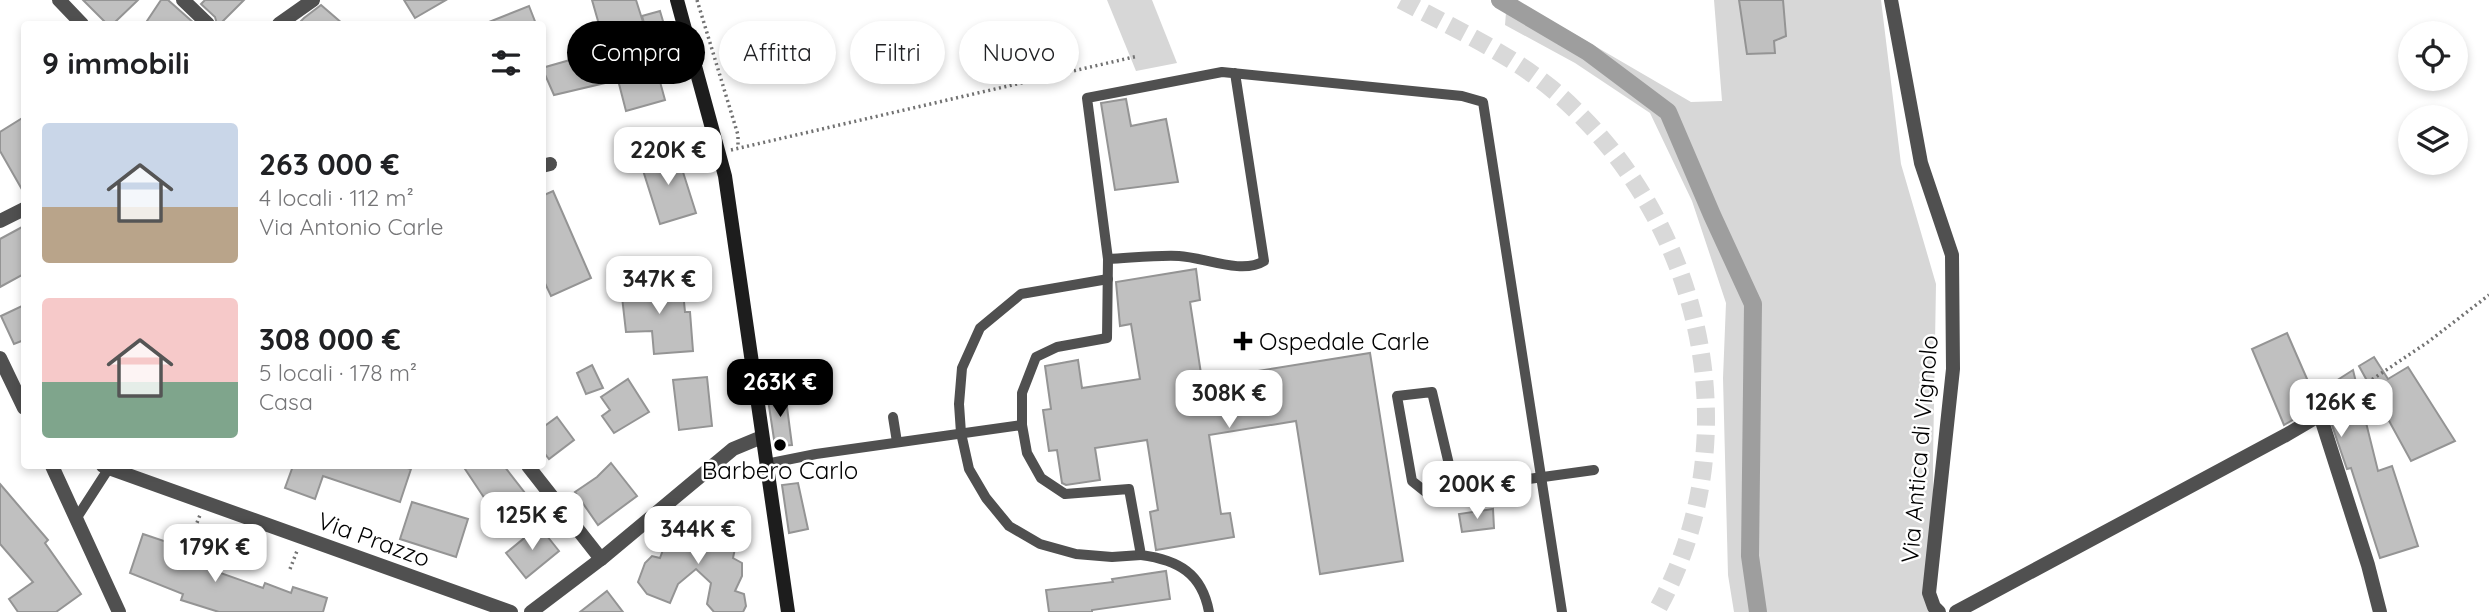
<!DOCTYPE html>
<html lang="it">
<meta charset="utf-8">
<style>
body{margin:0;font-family:Quicksand,sans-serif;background:#f6f6f6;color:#202124;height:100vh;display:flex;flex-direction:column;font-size:26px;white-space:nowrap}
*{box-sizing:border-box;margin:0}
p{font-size:23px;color:#757577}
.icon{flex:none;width:38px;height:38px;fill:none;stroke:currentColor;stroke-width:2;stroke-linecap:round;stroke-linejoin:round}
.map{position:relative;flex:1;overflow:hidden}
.sheet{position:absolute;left:21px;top:21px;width:525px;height:448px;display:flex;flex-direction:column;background:#fff;border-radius:7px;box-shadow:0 4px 10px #0003}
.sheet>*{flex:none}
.banner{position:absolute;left:567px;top:21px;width:665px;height:63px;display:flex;gap:14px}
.controls{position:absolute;left:2398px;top:21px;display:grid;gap:14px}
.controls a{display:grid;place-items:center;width:70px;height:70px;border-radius:50%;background:#fff;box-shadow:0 4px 10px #0003;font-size:35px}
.price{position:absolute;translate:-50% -60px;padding:0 16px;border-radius:14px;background:#fff;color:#222;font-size:23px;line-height:46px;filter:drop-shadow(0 2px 4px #0008)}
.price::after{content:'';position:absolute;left:50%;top:42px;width:21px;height:16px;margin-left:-10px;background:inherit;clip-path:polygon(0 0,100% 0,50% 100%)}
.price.active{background:#000;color:#fff}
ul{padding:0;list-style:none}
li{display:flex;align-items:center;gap:21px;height:175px;padding:0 21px}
li span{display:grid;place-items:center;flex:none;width:196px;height:140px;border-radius:7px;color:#555}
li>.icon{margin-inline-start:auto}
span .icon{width:84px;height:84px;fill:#fffc;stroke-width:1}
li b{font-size:30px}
h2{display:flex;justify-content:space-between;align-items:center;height:84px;padding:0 21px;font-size:30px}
.chip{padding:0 24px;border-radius:32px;background:#fff;box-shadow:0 4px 10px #0003;font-size:24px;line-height:63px}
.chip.active{background:#000;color:#fff}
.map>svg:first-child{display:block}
.green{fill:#d7d7d7}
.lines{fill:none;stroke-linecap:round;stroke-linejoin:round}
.canal{stroke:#9e9e9e;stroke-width:18}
.building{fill:#c0c0c0;stroke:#949494;stroke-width:2}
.primary-tunnel{stroke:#d9d9d9;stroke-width:18;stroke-dasharray:18 9;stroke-linecap:butt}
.path{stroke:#727272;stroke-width:3.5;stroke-dasharray:2 3.5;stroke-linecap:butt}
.lane{stroke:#505050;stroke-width:10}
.street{stroke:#505050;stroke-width:14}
.secondary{stroke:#1d1d1d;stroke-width:14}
.poi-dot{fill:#000;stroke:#fff;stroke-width:2.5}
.labels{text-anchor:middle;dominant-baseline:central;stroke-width:5;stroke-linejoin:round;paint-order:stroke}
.poi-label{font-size:24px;fill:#000;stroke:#fff;text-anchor:start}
.street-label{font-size:24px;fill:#000;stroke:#fff}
</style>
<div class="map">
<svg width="2489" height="612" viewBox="0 0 2489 612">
<rect width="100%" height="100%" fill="#fff"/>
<g class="green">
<polygon points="1107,0 1152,0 1177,63 1136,71"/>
<polygon points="1507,0 1516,0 1691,102 1722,101 1714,0 1881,0 1901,164 1936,284 1933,461 1934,612 1734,612 1728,575 1723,378 1726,303 1692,201 1650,113 1575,63 1505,25"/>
</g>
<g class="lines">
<polyline class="canal" points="1500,0 1588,52 1668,112 1712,215 1753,304 1750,556 1758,612"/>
</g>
<g class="building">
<polygon points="83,0 138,0 113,24 107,24"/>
<polygon points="161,0 168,0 195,24 145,24"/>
<polygon points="205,0 244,0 220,24 217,24 215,17 201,4"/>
<polygon points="404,0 446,0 415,18"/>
<polygon points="592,0 636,0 643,22 602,35"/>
<polygon points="1739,0 1783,0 1786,36 1774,41 1775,53 1747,54"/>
<polygon points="321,5 343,24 298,24 304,18"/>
<polygon points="529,6 536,24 484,24"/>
<polygon points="660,11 665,28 647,33 642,16"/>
<polygon points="651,49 665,100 626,111 618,80 554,95 542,68 598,52 600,63"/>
<polygon points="1126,99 1131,126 1166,119 1178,182 1115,190 1101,103"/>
<polygon points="24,117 24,193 0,151 0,132"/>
<polygon points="676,150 696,213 660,224 640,161"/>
<polygon points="553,191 591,278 551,296 542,277 542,196"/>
<polygon points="24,226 24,274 0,287 0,239"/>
<polygon points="1196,269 1200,300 1190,302 1202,380 1370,353 1403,561 1320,574 1296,421 1209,435 1221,514 1230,513 1234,537 1156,550 1150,512 1158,510 1147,440 1095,448 1100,480 1066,485 1062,483 1057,450 1049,451 1043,410 1051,409 1045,366 1078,360 1082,388 1140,379 1131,324 1120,326 1116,282"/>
<polygon points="682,281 685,312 690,312 693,351 654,354 652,331 626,332 621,288"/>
<polygon points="24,305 24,340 14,344 1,316"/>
<polygon points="2287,333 2314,395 2353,370 2378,471 2392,466 2418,546 2380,558 2351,468 2347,469 2326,408 2321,406 2315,407 2284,425 2252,349"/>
<polygon points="2374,357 2388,379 2408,367 2455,441 2411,461 2359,366"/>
<polygon points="592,365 603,388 586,394 577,373"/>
<polygon points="707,377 712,426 679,430 673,380"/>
<polygon points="628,379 649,412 614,433 602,416 610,410 601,397"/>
<polygon points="785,392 792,445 775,446 767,393"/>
<polygon points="557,417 574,440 549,459 542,450 542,428"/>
<polygon points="611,463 637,496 598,525 575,492 597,477"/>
<polygon points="293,466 400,466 411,469 400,502 323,476 315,499 285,488"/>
<polygon points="463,466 504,466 525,493 516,499 519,507 500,518 496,515 491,519 482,507 487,502"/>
<polygon points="798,483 808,529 789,533 782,485"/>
<polygon points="0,484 48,540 45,543 81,594 56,612 18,612 9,599 33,582 0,544"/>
<polygon points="412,502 468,519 456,557 400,539"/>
<polygon points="1493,509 1494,528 1462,532 1459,514"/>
<polygon points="697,516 738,534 733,558 742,563 742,576 735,591 744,594 746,606 743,612 714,612 707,604 711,583 696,569 678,584 670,603 647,594 638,582 645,563 652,556 660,558 664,547 676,538 685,539 689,527"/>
<polygon points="539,526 559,551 526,578 506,553"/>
<polygon points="143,534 173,544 171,549 197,558 195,564 263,588 265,583 291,593 293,587 327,598 323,612 219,612 181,600 183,594 130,573"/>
<polygon points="1166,571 1170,599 1092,610 1092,612 1049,612 1046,590 1113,582 1112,579"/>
<polygon points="607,591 623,612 580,612"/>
</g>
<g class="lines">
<path class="primary-tunnel" d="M1401,0C1451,27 1507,52 1552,89C1702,215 1754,437 1656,612"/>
<g class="path">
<polyline points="697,0 738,135 738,148"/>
<polyline points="731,150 1138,56"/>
<polyline points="2331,407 2428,342 2489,295"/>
<polyline points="193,533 200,515"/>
<polyline points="290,569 297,551"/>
</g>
<g class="lane">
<path d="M1235,73L1264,261C1242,275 1203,257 1179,256C1156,255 1131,258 1108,259L1087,98L1222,72L1462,96L1483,102L1562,612"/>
<polyline points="1108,279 1021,294 980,328 962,368 959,404 961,433 969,469 986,498 1009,526 1040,544 1076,554 1112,557 1141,555"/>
<polyline points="893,417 897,442"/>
<polyline points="1022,425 1022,393 1036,357 1057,347 1107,338 1108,259"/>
<path d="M766,464L816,454L1022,425L1027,453L1041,478L1065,494L1129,489L1141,555C1178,560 1202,573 1209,612"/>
<polyline points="1455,490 1432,392 1397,396 1412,481 1427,493 1594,470"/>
<polyline points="76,519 109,468"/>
</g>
<g class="street">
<polyline points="59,0 82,24"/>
<polyline points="183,0 208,24"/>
<polyline points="1891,0 1921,163 1952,255 1953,369 1929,593 1934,607 1939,612"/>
<polyline points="279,24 313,0"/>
<polyline points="542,166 550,164"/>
<polyline points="0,221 24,209"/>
<polyline points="0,358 24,408"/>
<polyline points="52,466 119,612"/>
<polyline points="103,466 511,612"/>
<polyline points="528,466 601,559"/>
<polyline points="531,612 601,559 733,449 762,437"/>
<polyline points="1956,612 2286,435 2320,415 2368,565 2380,612"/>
</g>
<polyline class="secondary" points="677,0 725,176 788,612"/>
</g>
<g class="poi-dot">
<path d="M1239.5 330.5h7v7h7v7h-7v7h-7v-7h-7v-7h7z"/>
<circle cx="780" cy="445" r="7"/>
</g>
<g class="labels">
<g class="poi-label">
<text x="1259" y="341">Ospedale Carle</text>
<text x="780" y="470" text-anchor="middle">Barbero Carlo</text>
</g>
<g class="street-label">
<text transform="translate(1919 449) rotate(-85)">Via Antica di Vignolo</text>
<text transform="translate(374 539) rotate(20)">Via Prazzo</text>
</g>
</g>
</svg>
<div class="controls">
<a><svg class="icon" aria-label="locate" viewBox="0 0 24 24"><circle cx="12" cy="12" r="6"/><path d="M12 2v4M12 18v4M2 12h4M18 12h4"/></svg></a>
<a><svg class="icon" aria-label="layers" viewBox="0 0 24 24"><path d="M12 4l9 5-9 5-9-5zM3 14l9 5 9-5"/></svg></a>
</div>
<b class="price" style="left:668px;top:187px">220K €</b>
<b class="price" style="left:659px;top:316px">347K €</b>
<b class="price active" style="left:780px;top:419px">263K €</b>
<b class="price" style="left:1229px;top:430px">308K €</b>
<b class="price" style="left:2341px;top:439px">126K €</b>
<b class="price" style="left:1477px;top:521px">200K €</b>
<b class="price" style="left:532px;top:552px">125K €</b>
<b class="price" style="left:698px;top:566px">344K €</b>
<b class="price" style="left:215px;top:584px">179K €</b>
<div class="banner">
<a class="chip active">Compra</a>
<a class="chip">Affitta</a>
<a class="chip">Filtri</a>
<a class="chip">Nuovo</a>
</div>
<section class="sheet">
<h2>9 immobili<svg class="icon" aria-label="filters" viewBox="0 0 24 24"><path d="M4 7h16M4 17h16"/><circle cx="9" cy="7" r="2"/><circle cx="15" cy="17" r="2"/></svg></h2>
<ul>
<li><span style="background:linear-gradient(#c9d6e8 60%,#b9a48a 0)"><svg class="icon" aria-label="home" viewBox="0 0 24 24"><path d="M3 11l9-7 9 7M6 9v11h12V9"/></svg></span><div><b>263 000 €</b><p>4 locali · 112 m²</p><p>Via Antonio Carle</p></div></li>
<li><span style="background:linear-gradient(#f6c9c9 60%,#7fa58c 0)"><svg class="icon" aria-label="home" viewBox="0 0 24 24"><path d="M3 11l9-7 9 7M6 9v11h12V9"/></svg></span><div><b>308 000 €</b><p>5 locali · 178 m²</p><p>Casa</p></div></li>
</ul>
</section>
</div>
